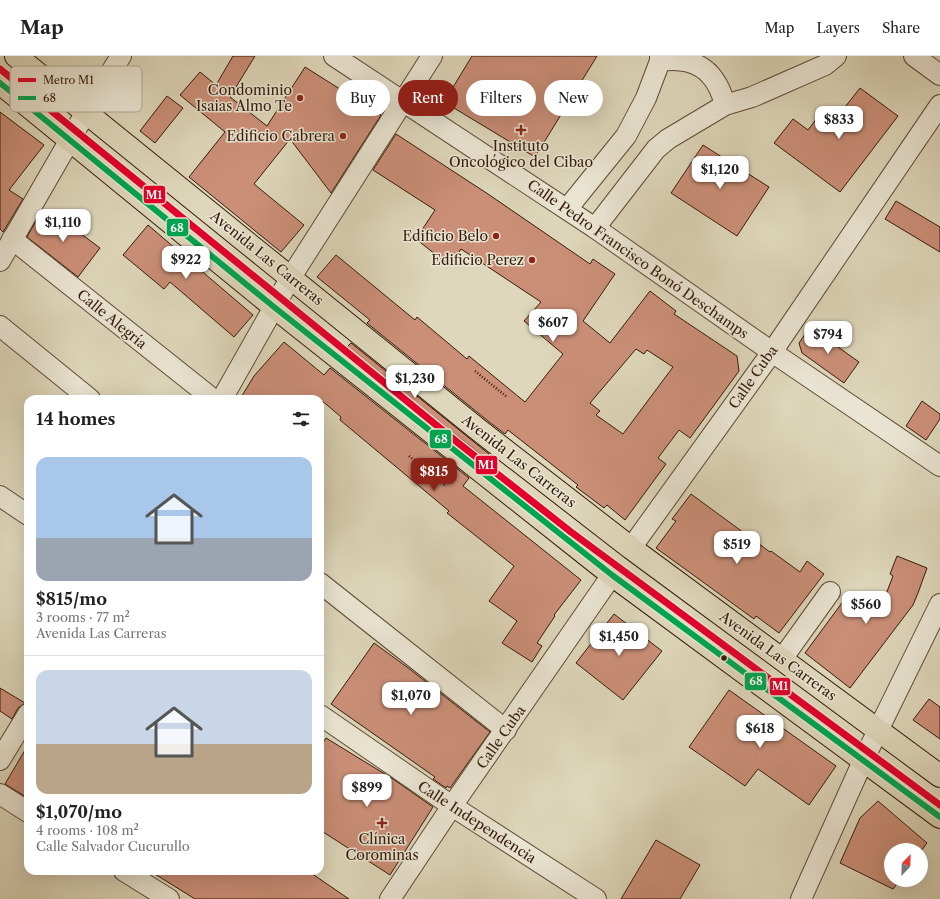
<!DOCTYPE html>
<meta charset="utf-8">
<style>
body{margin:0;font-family:"Libre Caslon Text",serif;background:#f6f6f6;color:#222;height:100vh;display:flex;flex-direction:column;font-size:15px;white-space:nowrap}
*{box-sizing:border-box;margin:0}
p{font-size:13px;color:#767676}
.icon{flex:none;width:22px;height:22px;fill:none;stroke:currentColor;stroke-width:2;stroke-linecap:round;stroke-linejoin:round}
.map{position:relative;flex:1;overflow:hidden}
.details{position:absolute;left:24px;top:339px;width:300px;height:480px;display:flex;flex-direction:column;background:#fff;border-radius:12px;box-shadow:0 4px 16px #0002}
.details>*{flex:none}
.banner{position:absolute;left:336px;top:24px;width:380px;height:36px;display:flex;gap:8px}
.needle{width:26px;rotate:23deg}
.controls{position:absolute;left:884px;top:787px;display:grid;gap:8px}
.controls a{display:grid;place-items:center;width:44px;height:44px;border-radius:50%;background:#fff;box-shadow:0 4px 16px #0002;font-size:20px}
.price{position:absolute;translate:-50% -34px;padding:0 9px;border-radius:8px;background:#fff;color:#222;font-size:13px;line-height:26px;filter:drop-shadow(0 1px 2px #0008)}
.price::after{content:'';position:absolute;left:50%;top:24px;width:12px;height:9px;margin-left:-6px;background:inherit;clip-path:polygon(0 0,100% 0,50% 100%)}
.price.selected{background:#8f2418;color:#fff}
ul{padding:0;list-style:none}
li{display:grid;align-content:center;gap:8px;height:212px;padding:0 12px}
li+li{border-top:1px solid #e0e0e0}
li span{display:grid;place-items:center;height:124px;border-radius:12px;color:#555}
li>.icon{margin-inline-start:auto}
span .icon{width:72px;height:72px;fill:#fffc;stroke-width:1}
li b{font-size:17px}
h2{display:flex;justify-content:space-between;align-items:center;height:48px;padding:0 12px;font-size:17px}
.chip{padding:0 14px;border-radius:18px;background:#fff;box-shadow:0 4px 16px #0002;font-size:14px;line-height:36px}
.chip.selected{background:#8f2418;color:#fff}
header{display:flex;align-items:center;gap:24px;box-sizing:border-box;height:56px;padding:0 20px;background:#fff;border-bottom:1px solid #e0e0e0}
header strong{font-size:19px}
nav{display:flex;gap:22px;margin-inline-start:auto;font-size:14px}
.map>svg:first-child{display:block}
.building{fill:#cb8f78;stroke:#351b0a;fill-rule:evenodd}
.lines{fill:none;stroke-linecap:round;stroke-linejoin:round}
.minor-casing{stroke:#5f4a36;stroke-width:22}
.major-casing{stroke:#351b0a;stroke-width:24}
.path{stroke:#351b0a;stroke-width:2.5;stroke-dasharray:1 2;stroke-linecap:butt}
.minor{stroke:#eae5d3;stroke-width:20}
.major{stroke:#ded7bb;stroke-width:22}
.bus-1-casing{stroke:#eae5d3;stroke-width:9}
.bus-1{stroke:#00a651;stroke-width:6}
.metro-1-casing{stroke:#eae5d3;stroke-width:10}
.metro-1{stroke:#e4002b;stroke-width:7}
.poi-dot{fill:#8f2418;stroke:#eae5d3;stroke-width:1.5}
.bus-dot{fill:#351b0a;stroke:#eae5d3;stroke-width:1.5}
.labels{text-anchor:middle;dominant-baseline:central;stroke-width:3;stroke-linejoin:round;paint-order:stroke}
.poi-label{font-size:14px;fill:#351b0a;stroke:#eae5d3;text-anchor:end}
.street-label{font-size:14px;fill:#351b0a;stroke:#eae5d3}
.key{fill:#eae5d3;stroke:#b4a897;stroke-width:1}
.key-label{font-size:11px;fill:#351b0a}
.line-badge{stroke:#eae5d3;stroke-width:1.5}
.badge-label{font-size:11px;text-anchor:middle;font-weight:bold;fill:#fff}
</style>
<header>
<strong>Map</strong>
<nav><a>Map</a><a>Layers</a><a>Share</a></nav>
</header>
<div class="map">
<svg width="940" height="843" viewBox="0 0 940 843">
<rect width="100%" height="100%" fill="#ded7bb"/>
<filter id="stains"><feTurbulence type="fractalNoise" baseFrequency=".005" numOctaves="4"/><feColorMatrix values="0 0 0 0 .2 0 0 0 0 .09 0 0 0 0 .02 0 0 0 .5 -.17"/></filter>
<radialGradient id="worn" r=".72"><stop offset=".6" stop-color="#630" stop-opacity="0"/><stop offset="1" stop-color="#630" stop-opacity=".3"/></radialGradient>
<g class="building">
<polygon points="233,0 255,0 230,41 267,70 305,11 381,59 331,137 290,83 254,128 304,169 281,196 189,121 225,76 180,39 200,16 216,29"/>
<polygon points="472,0 597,0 535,101 444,46"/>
<polygon points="860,32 898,60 840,136 774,87 793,63 808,74 818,61 830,70"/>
<polygon points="167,40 183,52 155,87 140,75"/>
<polygon points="0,56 44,89 9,134 23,143 3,176 0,173"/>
<path d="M396,78L488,138L590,208L593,203L615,218L583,265L610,287L650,235L676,255L674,258L737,300L739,315L690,382L679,374L658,402L666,408L625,464L607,449L604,452L576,431L578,429L508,374L505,378L488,365L367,267L370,264L317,221L336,199L415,264L417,261L467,303L469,300L525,346L563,298L524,265L541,246L461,193L450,210L416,183L435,154L373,114ZM636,293L644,298L647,294L673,311L623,378L596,359L600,355L590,347Z"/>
<polygon points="703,89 769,131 737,180 671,137"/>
<polygon points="896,145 940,171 940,196 885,163"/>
<polygon points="41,156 49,162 53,157 100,192 78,221 27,181"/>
<polygon points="148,169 253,259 234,281 170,226 164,233 123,199"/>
<polygon points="810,271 859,306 844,327 802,297 799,287"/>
<polygon points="284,286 324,319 330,312 469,422 463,430 581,524 554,559 555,560 537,587 542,590 532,606 502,587 517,565 489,545 514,510 447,457 449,455 340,364 341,361 320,343 240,343 254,320"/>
<polygon points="351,287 489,398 485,402 346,292"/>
<polygon points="922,345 940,358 940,363 926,384 906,370"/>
<polygon points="691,438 770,496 771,495 800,516 807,505 824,518 779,577 756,560 754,563 656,492 676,465 672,463"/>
<polygon points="897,500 927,512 918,537 913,549 850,632 805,597 850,536 874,554 886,538 893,520 890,518"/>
<polygon points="614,558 662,595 623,644 576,607"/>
<polygon points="374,587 407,611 490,676 450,732 447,730 446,732 433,723 435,721 331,648"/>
<polygon points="0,632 25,647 18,652 12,663 0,655"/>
<polygon points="729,634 836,710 809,749 758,713 745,730 689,691"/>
<polygon points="929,643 940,651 940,683 913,664"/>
<polygon points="326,682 393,723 433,751 390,819 320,774 320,691"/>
<polygon points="28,689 28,742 5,728"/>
<polygon points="878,745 927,787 921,795 891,794 891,824 900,824 893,833 840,807 860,762"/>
<polygon points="656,784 700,809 680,843 621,843"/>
<polygon points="150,815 308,815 349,843 195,843"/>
</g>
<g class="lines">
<g class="minor-casing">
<g id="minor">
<polyline points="334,0 595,172 772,296 940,410"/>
<polyline points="914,0 940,19"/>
<path d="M660,5C695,0 716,14 725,49"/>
<polyline points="567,153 626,80 646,42 660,5 660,0"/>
<polyline points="595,172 656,93 668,83 725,49 752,41 825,9 836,0"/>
<polyline points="12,183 213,343"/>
<polyline points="0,205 86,56 121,0"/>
<polyline points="0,270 90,343"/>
<polyline points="222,343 291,221 432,0"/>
<polyline points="0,440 28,459"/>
<polyline points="631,492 772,296 940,49"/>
<polyline points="320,527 506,674"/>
<polyline points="782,603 830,536"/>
<polyline points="320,659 452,750 596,843"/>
<polyline points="0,704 28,658"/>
<polyline points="0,738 28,756"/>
<polyline points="124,815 169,843"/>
<polyline points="390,843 452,750 612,519"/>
<polyline points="801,843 863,705 940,548"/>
</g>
</g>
<g class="major-casing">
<g id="major">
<polyline points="16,0 480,375 631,492 940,720"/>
<polyline points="0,27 274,251 612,519 940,761"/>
</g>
</g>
<g class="path">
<polyline points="475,315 507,341"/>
<polyline points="409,400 446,430"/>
</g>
<use href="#minor" class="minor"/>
<use href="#major" class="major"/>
<g class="bus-1-casing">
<polyline id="bus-1" points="0,27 274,251 612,519 940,761"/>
</g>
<use href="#bus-1" class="bus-1"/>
<g class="metro-1-casing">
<polyline id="metro-1" points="0,13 457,386 571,476 940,749"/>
</g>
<use href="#metro-1" class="metro-1"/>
</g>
<g class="poi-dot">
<circle cx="300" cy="42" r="4"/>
<path d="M519 68h4v4h4v4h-4v4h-4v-4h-4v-4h4z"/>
<circle cx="343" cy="80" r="4"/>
<circle cx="496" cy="180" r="4"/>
<circle cx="532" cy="204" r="4"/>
<path d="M380 761h4v4h4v4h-4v4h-4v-4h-4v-4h4z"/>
</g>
<circle class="bus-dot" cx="724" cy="602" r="3.5"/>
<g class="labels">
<g class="poi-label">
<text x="292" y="34">Condominio<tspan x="292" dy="16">Isaias Almo Te</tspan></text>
<text x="335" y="80">Edificio Cabrera</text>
<text x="521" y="90" text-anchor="middle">Instituto<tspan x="521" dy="16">Oncológico del Cibao</tspan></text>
<text x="488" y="180">Edificio Belo</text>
<text x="524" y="204">Edificio Perez</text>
<text x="382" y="783" text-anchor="middle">Clínica<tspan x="382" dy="16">Corominas</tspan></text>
</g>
<g class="street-label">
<text transform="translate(267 202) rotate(39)">Avenida Las Carreras</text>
<text transform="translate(638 203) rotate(35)">Calle Pedro Francisco Bonó Deschamps</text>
<text transform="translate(112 263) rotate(39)">Calle Alegría</text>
<text transform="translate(753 321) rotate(-55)">Calle Cuba</text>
<text transform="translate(519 405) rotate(38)">Avenida Las Carreras</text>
<text transform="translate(778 600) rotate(36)">Avenida Las Carreras</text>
<text transform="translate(501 681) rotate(-55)">Calle Cuba</text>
<text transform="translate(477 766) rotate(33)">Calle Independencia</text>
</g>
</g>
<rect x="10" y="10" width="132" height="46" rx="6" class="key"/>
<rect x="18" y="22" width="18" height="4" fill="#e4002b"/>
<rect x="18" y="40" width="18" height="4" fill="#00a651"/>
<g class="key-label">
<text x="43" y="28">Metro M1</text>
<text x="43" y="46">68</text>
</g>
<g class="line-badge">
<rect x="143" y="129" width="23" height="19" rx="4" fill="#e4002b"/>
<rect x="166" y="162" width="23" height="19" rx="4" fill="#00a651"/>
<rect x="429" y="373" width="23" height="20" rx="4" fill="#00a651"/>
<rect x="475" y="399" width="23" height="20" rx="4" fill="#e4002b"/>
<rect x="744" y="616" width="23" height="19" rx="4" fill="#00a651"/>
<rect x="769" y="621" width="22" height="19" rx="4" fill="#e4002b"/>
</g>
<g class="badge-label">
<text x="154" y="143">M1</text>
<text x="177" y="176">68</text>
<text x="441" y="387">68</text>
<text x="486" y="413">M1</text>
<text x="756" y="629">68</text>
<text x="780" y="634">M1</text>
</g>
<rect width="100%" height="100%" filter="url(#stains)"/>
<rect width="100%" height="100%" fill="url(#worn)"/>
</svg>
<div class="controls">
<a><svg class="needle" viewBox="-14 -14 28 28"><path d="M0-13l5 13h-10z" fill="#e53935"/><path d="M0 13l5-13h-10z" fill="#767676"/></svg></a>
</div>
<b class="price" style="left:839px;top:84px">$833</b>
<b class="price" style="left:720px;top:134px">$1,120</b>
<b class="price" style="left:63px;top:187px">$1,110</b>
<b class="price" style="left:186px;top:224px">$922</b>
<b class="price" style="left:553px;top:287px">$607</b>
<b class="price" style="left:828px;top:299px">$794</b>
<b class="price" style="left:415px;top:343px">$1,230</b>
<b class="price selected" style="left:434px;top:436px">$815</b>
<b class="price" style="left:737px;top:509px">$519</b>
<b class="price" style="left:866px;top:569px">$560</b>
<b class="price" style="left:619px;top:601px">$1,450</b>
<b class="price" style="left:411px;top:660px">$1,070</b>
<b class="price" style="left:760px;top:693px">$618</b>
<b class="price" style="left:367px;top:752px">$899</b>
<div class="banner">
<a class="chip">Buy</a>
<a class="chip selected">Rent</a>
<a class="chip">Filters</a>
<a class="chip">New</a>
</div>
<section class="details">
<h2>14 homes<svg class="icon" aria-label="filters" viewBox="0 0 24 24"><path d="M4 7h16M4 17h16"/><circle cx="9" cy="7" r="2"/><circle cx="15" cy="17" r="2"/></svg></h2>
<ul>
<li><span style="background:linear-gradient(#a9c7e8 65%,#9aa5b1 0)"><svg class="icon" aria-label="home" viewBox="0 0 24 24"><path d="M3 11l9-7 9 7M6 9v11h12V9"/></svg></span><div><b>$815/mo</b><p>3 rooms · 77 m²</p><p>Avenida Las Carreras</p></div></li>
<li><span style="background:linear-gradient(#c9d6e8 60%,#b9a48a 0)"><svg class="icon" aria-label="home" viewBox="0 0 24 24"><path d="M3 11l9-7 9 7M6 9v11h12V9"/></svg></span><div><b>$1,070/mo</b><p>4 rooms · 108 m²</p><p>Calle Salvador Cucurullo</p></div></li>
</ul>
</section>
</div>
